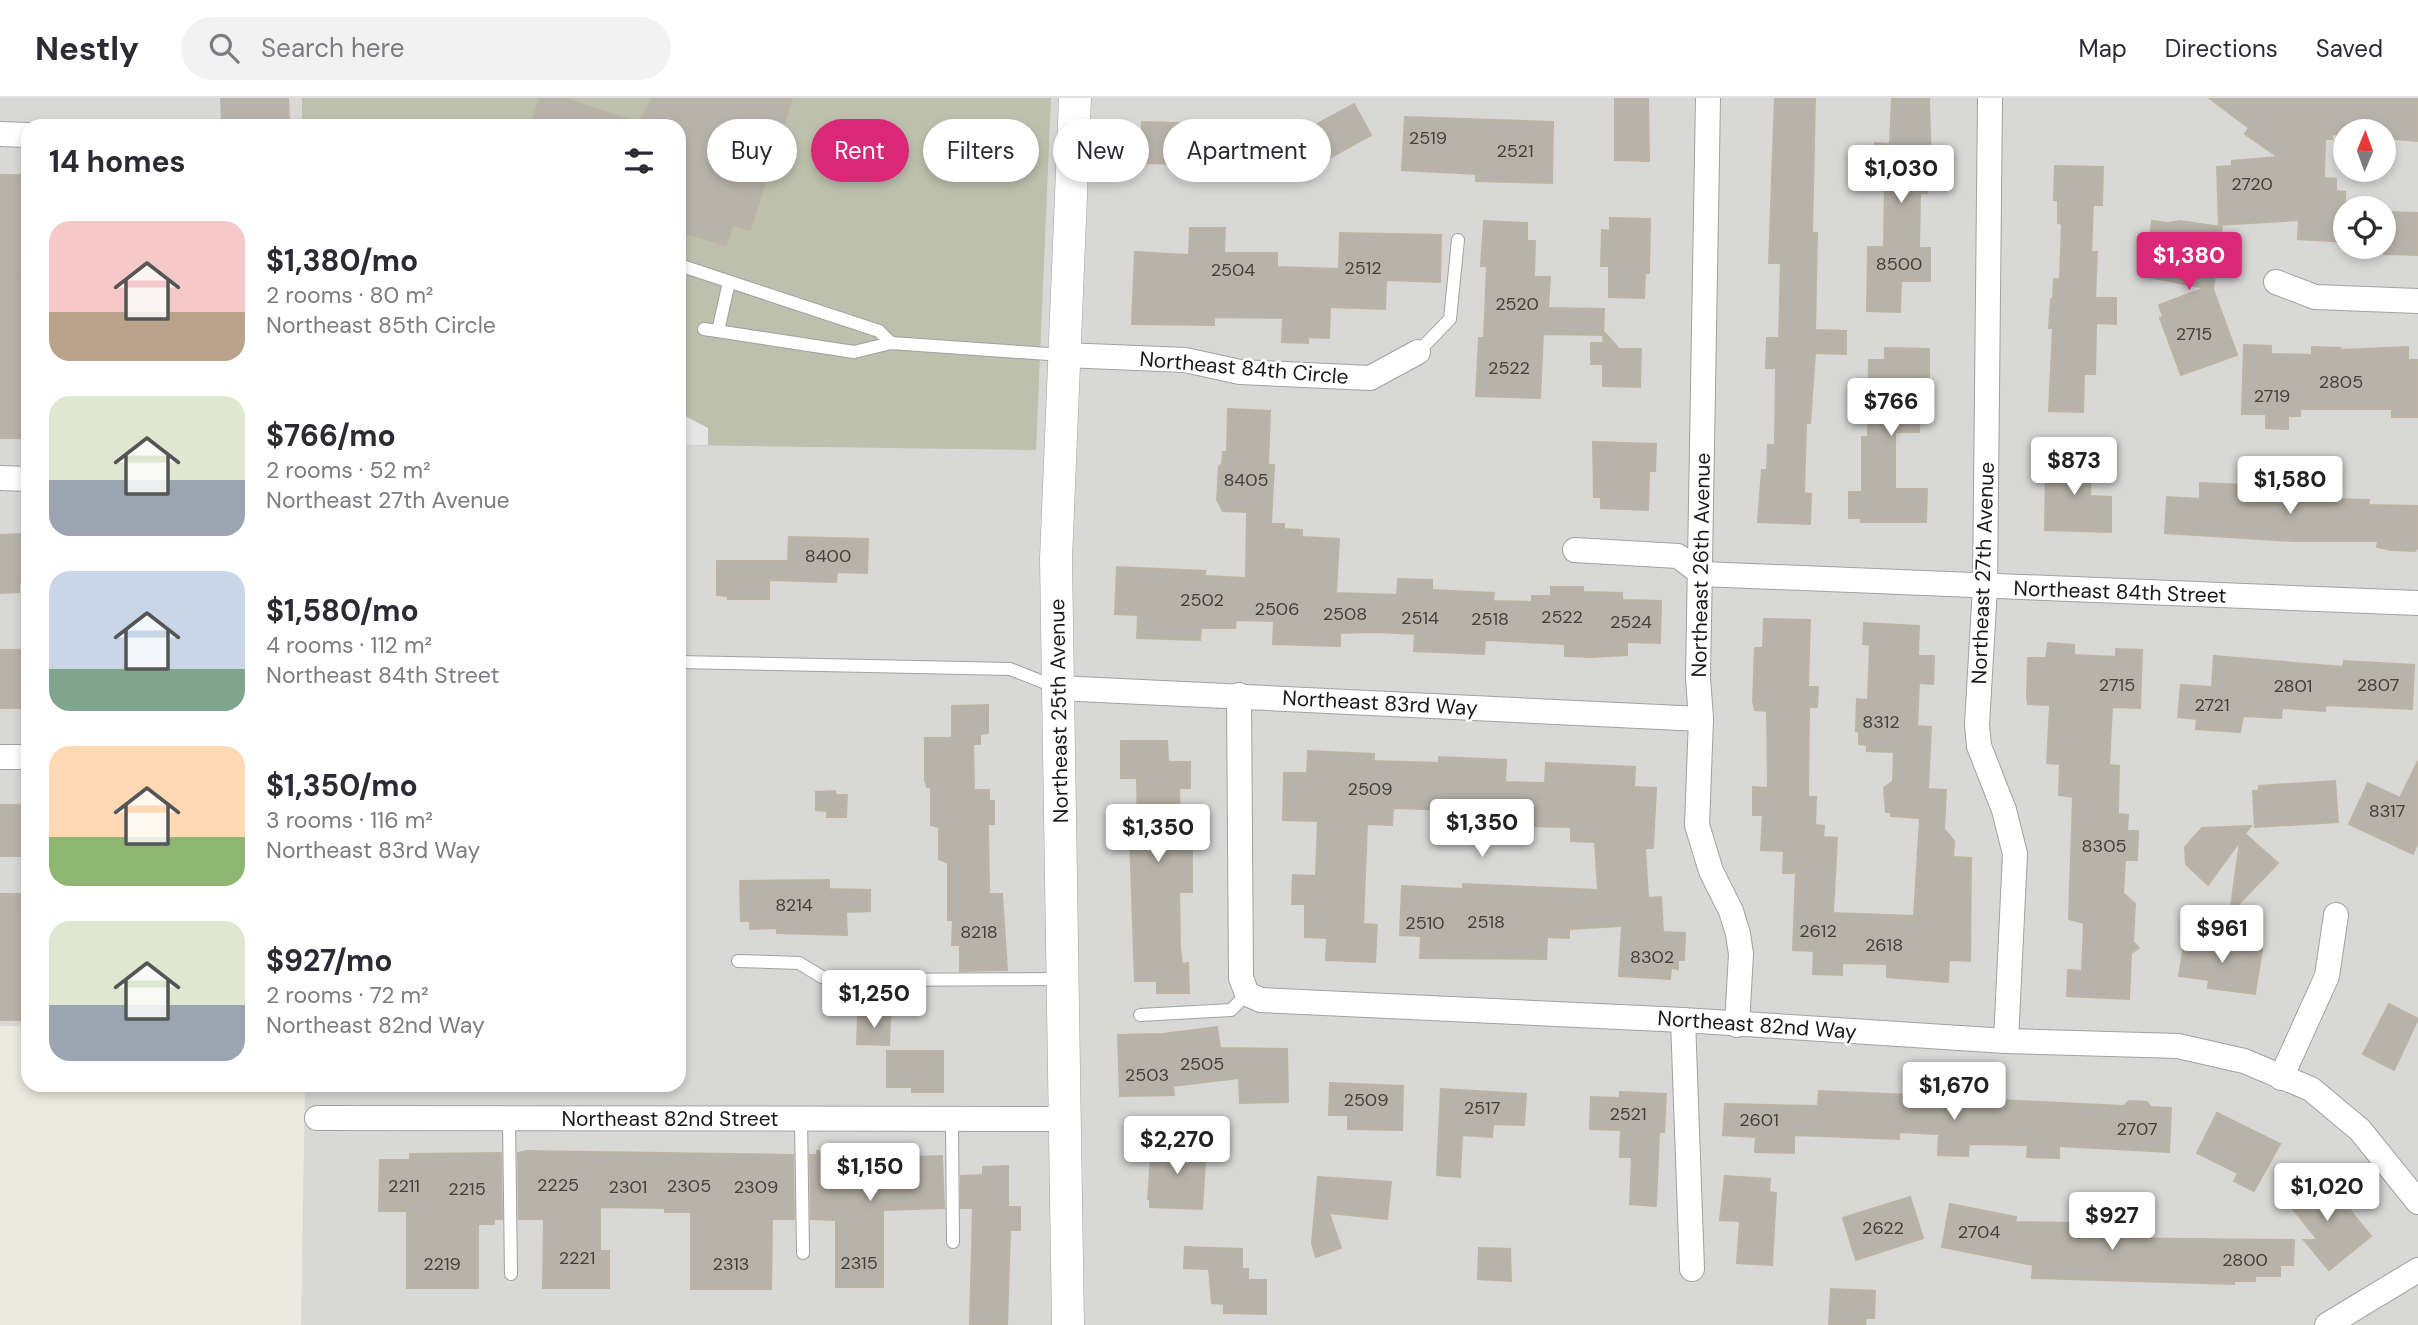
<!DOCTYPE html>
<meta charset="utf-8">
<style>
body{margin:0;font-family:"DM Sans",sans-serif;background:#f2f2f3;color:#2b2b33;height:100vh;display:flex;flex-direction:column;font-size:26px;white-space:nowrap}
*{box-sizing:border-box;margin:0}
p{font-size:23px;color:#7c7c81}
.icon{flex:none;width:38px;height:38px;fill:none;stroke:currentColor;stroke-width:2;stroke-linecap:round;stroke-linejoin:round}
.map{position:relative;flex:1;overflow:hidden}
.side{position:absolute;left:21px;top:21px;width:665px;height:973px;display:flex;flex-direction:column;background:#fff;border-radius:21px;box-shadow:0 4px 10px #0003}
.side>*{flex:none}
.guide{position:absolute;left:707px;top:21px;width:665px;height:63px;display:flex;gap:14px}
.needle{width:46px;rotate:1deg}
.buttons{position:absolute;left:2333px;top:21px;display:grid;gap:14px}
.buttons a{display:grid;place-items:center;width:63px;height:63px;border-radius:50%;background:#fff;box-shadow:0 4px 10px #0003;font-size:35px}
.price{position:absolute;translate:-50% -60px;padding:0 16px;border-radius:7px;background:#fff;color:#222;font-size:23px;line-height:46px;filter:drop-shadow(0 2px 4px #0008)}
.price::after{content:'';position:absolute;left:50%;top:42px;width:21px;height:16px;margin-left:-10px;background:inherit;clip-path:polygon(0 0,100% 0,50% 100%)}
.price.selected{background:#db2777;color:#fff}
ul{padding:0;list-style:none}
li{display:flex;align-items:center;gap:21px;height:175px;padding:0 28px}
li span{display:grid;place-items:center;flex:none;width:196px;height:140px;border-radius:21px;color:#555}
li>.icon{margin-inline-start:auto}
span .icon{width:84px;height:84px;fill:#fffc;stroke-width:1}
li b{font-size:30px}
h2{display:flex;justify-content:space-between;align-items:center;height:84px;padding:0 28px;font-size:30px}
.pill{padding:0 24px;border-radius:32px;background:#fff;box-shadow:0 4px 10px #0003;font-size:24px;line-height:63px}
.pill.selected{background:#db2777;color:#fff}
header{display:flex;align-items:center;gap:42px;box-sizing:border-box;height:98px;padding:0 35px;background:#fff;border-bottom:2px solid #e1e1e2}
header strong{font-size:33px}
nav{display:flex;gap:38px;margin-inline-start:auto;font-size:24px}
.search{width:490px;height:63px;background:#f2f2f3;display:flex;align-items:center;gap:18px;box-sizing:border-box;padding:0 24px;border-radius:38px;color:#7c7c81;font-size:26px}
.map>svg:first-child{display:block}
.residential{fill:#d8d8d7;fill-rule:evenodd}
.construction{fill:#bcc0ac}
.parking{fill:#e6e6e6}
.building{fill:#b8b3aa;stroke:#bdb3a3;stroke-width:2}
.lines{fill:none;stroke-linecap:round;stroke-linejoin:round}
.service-casing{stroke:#a1a1a1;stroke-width:14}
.minor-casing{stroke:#a1a1a1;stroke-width:26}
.tertiary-casing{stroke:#a1a1a1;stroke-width:33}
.service{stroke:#fff;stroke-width:12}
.minor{stroke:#fff;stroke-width:24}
.tertiary{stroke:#fff;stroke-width:32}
.labels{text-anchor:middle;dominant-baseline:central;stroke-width:5;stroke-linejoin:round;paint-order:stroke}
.number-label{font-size:18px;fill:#42403e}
.street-label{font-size:21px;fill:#1a1a1a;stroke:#fff}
</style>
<header>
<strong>Nestly</strong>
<div class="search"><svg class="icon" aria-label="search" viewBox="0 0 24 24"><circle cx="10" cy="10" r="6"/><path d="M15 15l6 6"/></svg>Search here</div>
<nav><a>Map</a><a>Directions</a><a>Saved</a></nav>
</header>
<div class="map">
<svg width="2418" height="1227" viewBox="0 0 2418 1227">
<rect width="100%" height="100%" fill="#eceae0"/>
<path class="residential" d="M0,0H2418V1227H301L305,987H679V28H28V928H0ZM2345,33H2384V72H2345ZM2345,110H2384V149H2345Z"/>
<polygon class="construction" points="302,0 1051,0 1036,352 679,347 679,28 302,28"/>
<polygon class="parking" points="679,315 708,330 708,347 679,347"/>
<g class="building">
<polygon points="221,0 288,0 289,22 285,22 285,28 262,28 262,23 222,24"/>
<polygon points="540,0 563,0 638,25 653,0 792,0 750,132 733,127 726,147 679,133 679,28 531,28"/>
<polygon points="1775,0 1815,0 1812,135 1817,135 1815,232 1846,233 1846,256 1815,255 1810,325 1806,325 1804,395 1811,396 1810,426 1758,424 1762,372 1767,372 1768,347 1775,347 1776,270 1766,270 1767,240 1779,240 1781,165 1769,165"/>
<polygon points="1892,0 1929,0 1931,74 1928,74 1927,95 1920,95 1919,150 1930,150 1930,183 1901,183 1900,214 1867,213 1868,149 1884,149 1885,86 1874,85 1875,45 1890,46"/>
<polygon points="2209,0 2418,0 2418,43 2384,40 2384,33 2345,33 2345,37 2332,36 2332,41 2325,41 2324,80 2336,81 2336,93 2345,94 2345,144 2298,141 2299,122 2219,127 2217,69 2232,68 2232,63 2278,59 2245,36 2249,30"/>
<polygon points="1615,1 1648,1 1649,63 1615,62"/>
<polygon points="1354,6 1371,37 1306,73 1237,70 1243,67 1141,65 1142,24 1282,28 1280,46"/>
<polygon points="1405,19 1553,24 1552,85 1476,83 1476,76 1402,72"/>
<polygon points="2055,68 2103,69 2102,107 2093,107 2091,154 2097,154 2095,200 2116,200 2116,226 2096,225 2095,276 2084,276 2083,314 2049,313 2053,230 2049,230 2051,201 2053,201 2054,181 2060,181 2062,126 2058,125 2058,102 2054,102"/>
<polygon points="0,77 22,77 21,161 28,166 22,173 21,215 28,215 23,317 28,317 28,339 19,340 0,340"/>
<polygon points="2384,114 2418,115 2418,157 2384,156"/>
<polygon points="1610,120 1650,121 1649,175 1645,175 1644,200 1609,199 1609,168 1601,168 1602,132 1610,133"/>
<polygon points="1484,123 1527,125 1527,143 1535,143 1534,179 1550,179 1548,210 1604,211 1603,237 1543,236 1540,300 1476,298 1479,240 1484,240 1487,168 1481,168"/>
<polygon points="2152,123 2168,125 2180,123 2222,129 2213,191 2237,257 2181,277 2160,220 2163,219 2159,207 2205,190 2148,179 2146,163 2142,163 2139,153 2141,138 2150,139"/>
<polygon points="1190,130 1225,130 1224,155 1277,155 1277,169 1339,171 1340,135 1441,137 1440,184 1386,182 1385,211 1330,209 1329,240 1308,239 1308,245 1282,244 1283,220 1214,219 1214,227 1132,226 1135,154 1189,157"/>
<polygon points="1604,234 1619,251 1641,251 1640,289 1603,288 1603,266 1591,266 1591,245 1603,245"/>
<polygon points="2244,247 2271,248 2271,256 2312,257 2312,249 2340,250 2339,252 2408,249 2408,262 2418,262 2418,319 2392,319 2392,311 2300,311 2300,318 2288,318 2288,331 2266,330 2266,316 2242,316"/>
<polygon points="1885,250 1929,251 1929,281 1920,280 1919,334 1895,334 1895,391 1927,391 1926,424 1861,424 1861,420 1849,420 1849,394 1862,394 1862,339 1868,339 1869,262 1885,262"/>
<polygon points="1228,311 1270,313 1268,367 1274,367 1271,426 1284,426 1284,431 1302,432 1302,439 1339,441 1336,495 1397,497 1398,481 1432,482 1432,492 1494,495 1493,503 1532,504 1532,498 1551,498 1551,489 1583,489 1583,494 1622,495 1622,502 1661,503 1660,545 1627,544 1627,557 1592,559 1565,558 1565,546 1485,542 1484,556 1414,553 1415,536 1375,534 1340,535 1340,548 1273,546 1274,523 1236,522 1235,530 1201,530 1200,542 1137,540 1138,517 1115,516 1117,469 1205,473 1205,478 1246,480 1247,414 1223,413 1217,402 1219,368 1222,366 1223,354 1227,354"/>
<polygon points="1593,344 1656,346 1655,373 1649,373 1648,412 1601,410 1601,399 1594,399"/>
<polygon points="2046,357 2086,358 2085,368 2091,368 2090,398 2111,399 2111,434 2045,432"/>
<polygon points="2248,379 2298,382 2297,400 2369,402 2369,407 2418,408 2418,449 2415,453 2392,452 2377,449 2378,443 2294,443 2165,435 2167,399 2200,401 2200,385 2247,387"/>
<polygon points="21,436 22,485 19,485 19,494 0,495 0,437"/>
<polygon points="789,439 868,441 867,475 837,474 836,484 769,482 769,501 728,501 728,498 717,497 717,463 788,463"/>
<polygon points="1764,521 1810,522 1808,589 1818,589 1817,609 1809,609 1808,699 1816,699 1815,727 1824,728 1823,739 1837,740 1833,815 1914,818 1920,720 1891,718 1891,714 1886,714 1884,690 1893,683 1894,654 1867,653 1867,647 1859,646 1859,634 1856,633 1857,601 1868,602 1870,547 1863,546 1864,525 1919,528 1918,558 1934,558 1933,586 1919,585 1917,628 1931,629 1928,691 1946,692 1944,731 1954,743 1953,759 1971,760 1970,863 1949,862 1948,884 1887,879 1887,866 1842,865 1842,877 1813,876 1814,853 1793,852 1796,775 1783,775 1784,753 1761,752 1763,717 1753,717 1753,689 1768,690 1767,613 1755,612 1753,603 1755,550 1763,550"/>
<polygon points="2048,545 2074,547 2074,557 2116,559 2116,551 2142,552 2140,610 2112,609 2109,667 2119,668 2118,716 2128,717 2127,733 2138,733 2137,762 2125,762 2123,795 2135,806 2133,844 2139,850 2131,855 2129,901 2067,898 2068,872 2082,873 2084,825 2069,821 2073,699 2059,697 2060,666 2047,665 2050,607 2028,606 2027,599 2028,560 2046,560"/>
<polygon points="0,552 21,552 20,610 0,610"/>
<polygon points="2214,558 2343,569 2344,563 2414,567 2412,611 2325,607 2325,613 2282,610 2281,620 2243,618 2240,634 2196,631 2197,621 2178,619 2181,587 2212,589"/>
<polygon points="988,607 988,635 980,636 980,646 973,646 974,692 989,692 989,703 994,703 994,726 988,726 989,796 1002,796 1007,872 960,873 960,847 952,847 953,822 948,822 948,765 939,761 939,729 931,727 931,689 927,689 925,682 925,640 952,640 952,608"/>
<polygon points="1121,643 1167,643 1168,664 1190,664 1190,690 1179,690 1180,734 1192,734 1192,794 1179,794 1180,850 1182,866 1188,865 1189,895 1157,895 1157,883 1135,883 1130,740 1138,740 1137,680 1121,680"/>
<polygon points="1308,653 1374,656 1374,663 1439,665 1439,659 1506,662 1505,684 1545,685 1546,665 1635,669 1634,689 1656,690 1653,750 1645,750 1648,800 1661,799 1663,834 1685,835 1684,862 1678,862 1678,871 1671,870 1670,881 1619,878 1622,828 1569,831 1569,840 1547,839 1546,861 1420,860 1421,838 1400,837 1402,788 1463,791 1463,786 1598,792 1595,744 1571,743 1571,729 1525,728 1525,735 1476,733 1477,713 1393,710 1392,727 1367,726 1363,826 1377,827 1375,864 1326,862 1327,840 1305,839 1305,806 1292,806 1293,777 1316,778 1318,723 1283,722 1284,675 1307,675"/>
<polygon points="2418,663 2418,744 2413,756 2349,726 2368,685 2400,700"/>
<polygon points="2335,683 2338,724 2255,729 2253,693 2259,693 2259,688"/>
<polygon points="835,693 836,697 847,697 846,719 827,719 827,713 816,712 816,694"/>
<rect x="0" y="707" width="28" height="51"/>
<polygon points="2251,728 2245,736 2278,765 2230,815 2240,743 2208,787 2186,766 2185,749 2202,730"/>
<polygon points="829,782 829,791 870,792 870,813 846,814 847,837 777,835 777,830 750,831 750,823 741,823 740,783"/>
<polygon points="0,796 21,796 20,922 0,922"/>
<polygon points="2185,841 2262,851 2255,896 2208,890 2209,882 2179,878"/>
<polygon points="2389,906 2418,921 2394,972 2363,956"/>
<polygon points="858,918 890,919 889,947 857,946"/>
<polygon points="1217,929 1220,950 1287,951 1288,1004 1240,1005 1239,980 1173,988 1174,997 1120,998 1118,937 1162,936"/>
<polygon points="887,953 943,953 943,994 912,994 912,989 887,989"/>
<polygon points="1912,979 1939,980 1938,999 2124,1008 2129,1003 2147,1004 2151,1009 2171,1010 2169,1054 2059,1048 2059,1060 2027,1059 2028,1047 1969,1046 1968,1058 1938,1057 1939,1036 1899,1034 1899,1041 1794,1037 1794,1055 1755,1054 1756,1039 1723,1037 1725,1006 1818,1008 1819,993 1912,997"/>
<polygon points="1330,985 1403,988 1402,1032 1348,1031 1348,1017 1329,1017"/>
<polygon points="1441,991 1526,996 1524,1027 1493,1026 1492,1039 1462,1037 1460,1079 1437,1077"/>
<polygon points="1620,994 1666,996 1664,1034 1659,1034 1656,1108 1630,1106 1632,1059 1620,1059 1621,1032 1590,1031 1591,999 1620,1000"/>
<polygon points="2217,1015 2280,1046 2254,1093 2234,1083 2238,1075 2197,1055"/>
<polygon points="1152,1045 1206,1048 1202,1111 1150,1109 1150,1101 1148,1101"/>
<polygon points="916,1051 916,1059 942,1058 944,1110 883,1112 883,1189 836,1189 836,1122 811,1121 810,1057 817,1057 817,1053"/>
<polygon points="527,1053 793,1057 794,1121 772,1121 771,1191 691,1191 691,1114 665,1114 665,1110 600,1109 600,1153 609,1153 609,1190 543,1190 544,1121 519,1121 518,1055"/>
<polygon points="501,1055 502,1121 494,1121 494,1126 478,1126 478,1190 407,1190 407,1113 379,1113 380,1062 410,1062 410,1056"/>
<polygon points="1008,1068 1008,1109 1020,1109 1020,1132 1010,1132 1007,1227 970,1227 973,1110 961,1110 961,1078 983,1077 983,1069"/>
<polygon points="2312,1077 2334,1105 2340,1100 2371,1138 2329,1172 2304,1142 2318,1142 2284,1100"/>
<polygon points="1725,1078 1770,1081 1769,1094 1776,1095 1772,1167 1737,1165 1740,1123 1720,1122"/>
<polygon points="1318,1079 1391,1084 1387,1121 1329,1115 1341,1150 1316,1159 1312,1145"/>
<polygon points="1910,1099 1923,1140 1856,1162 1843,1120"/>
<polygon points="1950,1106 2016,1119 2015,1124 2071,1125 2071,1128 2095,1129 2095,1140 2294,1142 2293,1167 2280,1167 2280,1178 2255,1178 2255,1183 2234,1183 2234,1186 2032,1180 2033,1167 1942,1149"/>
<polygon points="1185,1149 1242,1151 1242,1171 1248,1171 1248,1182 1266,1182 1266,1216 1224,1215 1224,1206 1212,1205 1209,1171 1184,1170"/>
<polygon points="1479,1150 1510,1151 1511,1183 1478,1181"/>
<polygon points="1831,1191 1875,1193 1874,1220 1866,1220 1865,1227 1829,1227"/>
</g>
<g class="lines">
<g class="service-casing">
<g id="service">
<polyline points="679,167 879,233 891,245"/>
<polyline points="704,231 854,254 891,245 1063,257"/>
<polyline points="718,233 729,184"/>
<polyline points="1418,254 1450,221 1458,142"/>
<polyline points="679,564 1010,571 1056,589"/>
<polyline points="738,863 799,865 822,879 835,882 1063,881"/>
<polyline points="1140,917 1231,912 1247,896"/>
<polyline points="509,1021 511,1176"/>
<polyline points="801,1021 803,1155"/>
<polyline points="952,1021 953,1144"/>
</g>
</g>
<g class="minor-casing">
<g id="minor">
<polyline points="1708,0 1698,580 1701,621 1697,727 1711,773 1731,813 1738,836 1741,856 1737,927"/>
<polyline points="1990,0 1985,490 1977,626 1979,648 2004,712 2015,756 2006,943"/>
<polyline points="0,36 28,37"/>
<polyline points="2276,184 2315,199 2418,203"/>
<polyline points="1064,257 1185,262 1240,274 1370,280 1418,254"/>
<polyline points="0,380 28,381"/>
<polyline points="1575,452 1678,458 1702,476 2418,505"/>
<polyline points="1058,590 1701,621"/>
<polyline points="1239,597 1241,880 1247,896 1261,902 1683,922 2006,943 2178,948 2244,963 2311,991 2360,1032 2418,1104"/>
<polyline points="0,659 28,659"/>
<polyline points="1683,922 1692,1171"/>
<polyline points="2281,980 2327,878 2336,817"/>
<polyline points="317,1020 1065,1021"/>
<polyline points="2327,1227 2418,1172"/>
</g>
</g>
<g class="tertiary-casing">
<polyline id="tertiary" points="1068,1227 1056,461 1075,0"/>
</g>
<use href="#service" class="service"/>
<use href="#minor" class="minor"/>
<use href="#tertiary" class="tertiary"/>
</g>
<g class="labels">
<g class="number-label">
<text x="1428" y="40">2519</text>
<text x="1515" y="53">2521</text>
<text x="2252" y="86">2720</text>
<text x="1899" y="166">8500</text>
<text x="1363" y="170">2512</text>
<text x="1233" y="172">2504</text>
<text x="1517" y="206">2520</text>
<text x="2194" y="236">2715</text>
<text x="1509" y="270">2522</text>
<text x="2341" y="284">2805</text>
<text x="2272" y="298">2719</text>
<text x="1246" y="382">8405</text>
<text x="828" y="458">8400</text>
<text x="1202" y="502">2502</text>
<text x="1277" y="511">2506</text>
<text x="1345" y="516">2508</text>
<text x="1562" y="519">2522</text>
<text x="1420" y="520">2514</text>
<text x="1490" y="521">2518</text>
<text x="1631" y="524">2524</text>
<text x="2117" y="587">2715</text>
<text x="2378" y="587">2807</text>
<text x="2293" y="588">2801</text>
<text x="2212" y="607">2721</text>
<text x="1881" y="624">8312</text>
<text x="1370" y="691">2509</text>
<text x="2387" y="713">8317</text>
<text x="2104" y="748">8305</text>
<text x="794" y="807">8214</text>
<text x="1486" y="824">2518</text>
<text x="1425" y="825">2510</text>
<text x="1818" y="833">2612</text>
<text x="979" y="834">8218</text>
<text x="1884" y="847">2618</text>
<text x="1652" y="859">8302</text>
<text x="1202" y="966">2505</text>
<text x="1147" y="977">2503</text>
<text x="1366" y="1002">2509</text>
<text x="1482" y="1010">2517</text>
<text x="1628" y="1016">2521</text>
<text x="1759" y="1022">2601</text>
<text x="2137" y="1031">2707</text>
<text x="558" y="1087">2225</text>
<text x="404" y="1088">2211</text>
<text x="689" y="1088">2305</text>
<text x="628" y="1089">2301</text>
<text x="756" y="1089">2309</text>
<text x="467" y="1091">2215</text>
<text x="1883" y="1130">2622</text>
<text x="1979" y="1134">2704</text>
<text x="577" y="1160">2221</text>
<text x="2245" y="1162">2800</text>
<text x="859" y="1165">2315</text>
<text x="442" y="1166">2219</text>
<text x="731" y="1166">2313</text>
</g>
<g class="street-label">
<text transform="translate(1244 270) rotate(5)">Northeast 84th Circle</text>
<text transform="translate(1701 467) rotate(-89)">Northeast 26th Avenue</text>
<text transform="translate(1983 475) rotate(-88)">Northeast 27th Avenue</text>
<text transform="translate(2120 494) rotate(2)">Northeast 84th Street</text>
<text transform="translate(1380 605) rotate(3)">Northeast 83rd Way</text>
<text transform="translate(1059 613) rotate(-91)">Northeast 25th Avenue</text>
<text transform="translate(1757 927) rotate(4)">Northeast 82nd Way</text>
<text x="670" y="1021">Northeast 82nd Street</text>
</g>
</g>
</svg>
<div class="buttons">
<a><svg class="needle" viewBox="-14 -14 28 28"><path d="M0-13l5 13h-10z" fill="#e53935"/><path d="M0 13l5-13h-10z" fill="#7c7c81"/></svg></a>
<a><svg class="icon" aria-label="locate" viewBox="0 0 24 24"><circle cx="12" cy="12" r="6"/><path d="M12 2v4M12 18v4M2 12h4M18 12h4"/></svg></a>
</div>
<b class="price" style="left:1901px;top:107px">$1,030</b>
<b class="price selected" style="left:2189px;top:194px">$1,380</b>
<b class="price" style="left:1891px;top:340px">$766</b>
<b class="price" style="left:2074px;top:399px">$873</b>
<b class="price" style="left:2290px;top:418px">$1,580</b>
<b class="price" style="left:1482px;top:761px">$1,350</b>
<b class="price" style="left:1158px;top:766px">$1,350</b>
<b class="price" style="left:2222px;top:867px">$961</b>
<b class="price" style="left:874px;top:932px">$1,250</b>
<b class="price" style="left:1954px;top:1024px">$1,670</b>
<b class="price" style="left:1177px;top:1078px">$2,270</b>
<b class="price" style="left:870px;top:1105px">$1,150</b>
<b class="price" style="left:2327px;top:1125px">$1,020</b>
<b class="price" style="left:2112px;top:1154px">$927</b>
<div class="guide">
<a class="pill">Buy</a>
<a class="pill selected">Rent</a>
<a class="pill">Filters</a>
<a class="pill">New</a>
<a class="pill">Apartment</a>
</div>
<section class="side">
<h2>14 homes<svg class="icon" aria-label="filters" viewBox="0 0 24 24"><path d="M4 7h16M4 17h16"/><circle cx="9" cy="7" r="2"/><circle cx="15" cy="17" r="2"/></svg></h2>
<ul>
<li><span style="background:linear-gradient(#f6c9c9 65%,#b9a48a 0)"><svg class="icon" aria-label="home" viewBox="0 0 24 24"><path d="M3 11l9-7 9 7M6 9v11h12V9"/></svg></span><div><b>$1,380/mo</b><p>2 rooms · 80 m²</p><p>Northeast 85th Circle</p></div></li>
<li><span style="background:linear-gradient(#dfe7d0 60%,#9aa5b1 0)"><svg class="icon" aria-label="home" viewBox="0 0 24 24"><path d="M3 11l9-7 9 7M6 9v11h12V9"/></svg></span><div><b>$766/mo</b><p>2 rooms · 52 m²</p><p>Northeast 27th Avenue</p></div></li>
<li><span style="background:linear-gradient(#c9d6e8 70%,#7fa58c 0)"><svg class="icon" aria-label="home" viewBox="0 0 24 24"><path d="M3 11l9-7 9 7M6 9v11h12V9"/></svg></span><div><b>$1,580/mo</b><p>4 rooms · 112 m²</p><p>Northeast 84th Street</p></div></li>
<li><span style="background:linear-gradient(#ffd9b3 65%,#8fb573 0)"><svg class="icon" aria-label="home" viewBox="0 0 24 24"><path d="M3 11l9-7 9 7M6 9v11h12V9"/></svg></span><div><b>$1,350/mo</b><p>3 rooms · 116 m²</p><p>Northeast 83rd Way</p></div></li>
<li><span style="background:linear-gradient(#dfe7d0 60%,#9aa5b1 0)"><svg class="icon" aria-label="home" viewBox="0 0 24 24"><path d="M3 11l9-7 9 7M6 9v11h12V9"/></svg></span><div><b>$927/mo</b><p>2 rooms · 72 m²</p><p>Northeast 82nd Way</p></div></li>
</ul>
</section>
</div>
